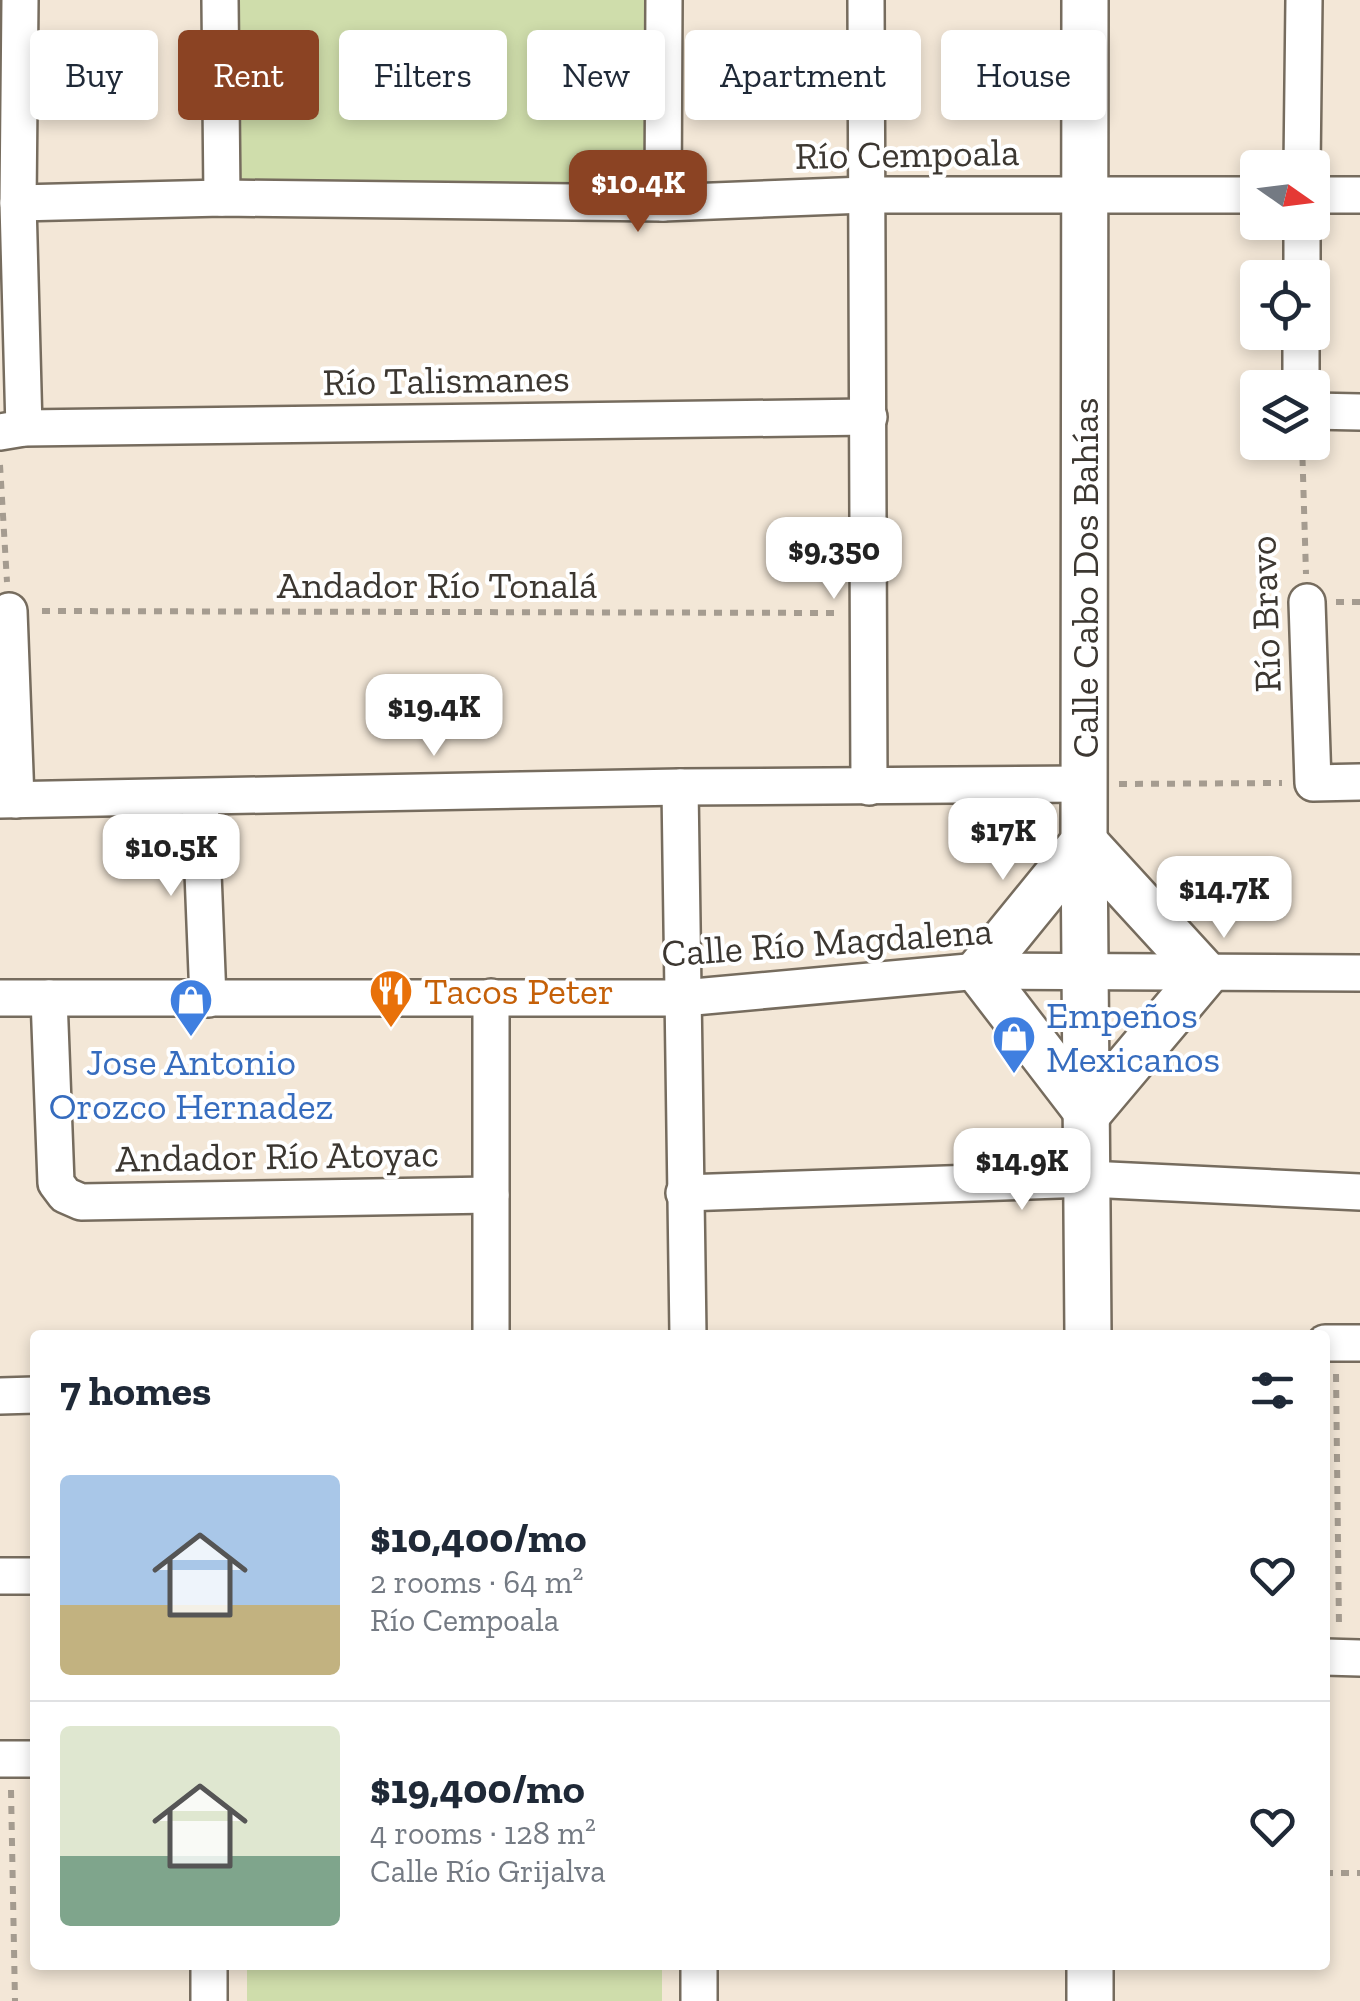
<!DOCTYPE html>
<meta charset="utf-8">
<style>
body{margin:0;font-family:"Zilla Slab",serif;background:#f6f6f7;color:#1f2937;height:100vh;display:flex;flex-direction:column;font-size:38px;white-space:nowrap}
*{box-sizing:border-box;margin:0}
p{font-size:32px;color:#747a83}
.icon{flex:none;width:55px;height:55px;fill:none;stroke:currentColor;stroke-width:2;stroke-linecap:round;stroke-linejoin:round}
.map{position:relative;flex:1;overflow:hidden}
.panel{position:absolute;left:30px;top:1330px;width:1300px;height:640px;display:flex;flex-direction:column;background:#fff;border-radius:10px;box-shadow:0 5px 15px #0003}
.panel>*{flex:none}
.top-card{position:absolute;left:30px;top:30px;width:1300px;height:90px;display:flex;gap:20px}
.needle{width:65px;rotate:104deg}
.controls{position:absolute;left:1240px;top:150px;display:grid;gap:20px}
.controls a{display:grid;place-items:center;width:90px;height:90px;border-radius:10px;background:#fff;box-shadow:0 5px 15px #0003;font-size:50px}
.price{position:absolute;translate:-50% -85px;padding:0 22px;border-radius:20px;background:#fff;color:#222;font-size:32px;line-height:65px;filter:drop-shadow(0 2px 5px #0008)}
.price::after{content:'';position:absolute;left:50%;top:60px;width:30px;height:22px;margin-left:-15px;background:inherit;clip-path:polygon(0 0,100% 0,50% 100%)}
.price.current{background:#8b4323;color:#fff}
ul{padding:0;list-style:none}
li{display:flex;align-items:center;gap:30px;height:250px;padding:0 30px}
li+li{border-top:2px solid #e0e1e3}
li span{display:grid;place-items:center;flex:none;width:280px;height:200px;border-radius:10px;color:#555}
li>.icon{margin-inline-start:auto}
span .icon{width:120px;height:120px;fill:#fffc;stroke-width:1}
li b{font-size:42px}
h2{display:flex;justify-content:space-between;align-items:center;height:120px;padding:0 30px;font-size:42px}
.tag{padding:0 35px;border-radius:10px;background:#fff;box-shadow:0 5px 15px #0003;font-size:35px;line-height:90px}
.tag.current{background:#8b4323;color:#fff}
.map>svg:first-child{display:block}
.green{fill:#cfddab}
.lines{fill:none;stroke-linecap:round;stroke-linejoin:round}
.minor-casing{stroke:#766c5e;stroke-width:40}
.major-casing{stroke:#766c5e;stroke-width:50}
.path{stroke:#a59c90;stroke-width:6;stroke-dasharray:8 8;stroke-linecap:butt}
.minor{stroke:#fff;stroke-width:35}
.major{stroke:#fff;stroke-width:45}
.labels{text-anchor:middle;dominant-baseline:central;stroke-width:8;stroke-linejoin:round;paint-order:stroke}
.street-label{font-size:38px;fill:#3c3731;stroke:#fff}
.food-label{font-size:38px;fill:#c56008;stroke:#fff;text-anchor:start}
.shop-label{font-size:38px;fill:#366cbe;stroke:#fff;text-anchor:start}
</style>
<div class="map">
<svg width="1360" height="2001" viewBox="0 0 1360 2001">
<rect width="100%" height="100%" fill="#f3e7d7"/>
<g class="green">
<polygon points="240,0 645,0 645,193 239,193"/>
<rect x="247" y="1965" width="415" height="36"/>
</g>
<g class="lines">
<g class="minor-casing">
<g id="minor">
<polyline points="20,0 18,203 24,428"/>
<polyline points="220,0 222,198"/>
<polyline points="866,0 869,787"/>
<polyline points="1302,168 1304,0"/>
<polyline points="1312,195 1360,195"/>
<polyline points="18,203 222,198 663,203 865,195 1258,195"/>
<polyline points="663,203 664,0"/>
<polyline points="1302,278 1302,222"/>
<polyline points="1301,388 1301,332"/>
<polyline points="1312,411 1360,412"/>
<polyline points="0,432 24,428 869,417"/>
<polyline points="1307,602 1313,783 1360,782"/>
<polyline points="9,611 16,800"/>
<polyline points="680,787 688,1335"/>
<polyline points="200,797 208,999"/>
<polyline points="0,800 680,787 1084,784"/>
<polyline points="0,998 683,998 979,971 1360,973"/>
<polyline points="49,998 56,1183 65,1195 81,1202 491,1195"/>
<polyline points="684,1193 1088,1179 1360,1192"/>
<polyline points="491,1335 491,997"/>
<polyline points="1325,1343 1360,1343"/>
<polyline points="0,1396 35,1395"/>
<polyline points="0,1576 35,1576"/>
<polyline points="1325,1657 1360,1658"/>
<polyline points="0,1759 35,1759"/>
<polyline points="699,1965 699,2001"/>
<polyline points="209,2001 209,1965"/>
</g>
</g>
<g class="major-casing">
<g id="major">
<polyline points="1085,0 1084,842 1088,1335"/>
<polygon points="1084,842 1205,974 1088,1113 979,971"/>
<polyline points="1090,1965 1090,2001"/>
</g>
</g>
<g class="path">
<polyline points="1302,442 1306,574"/>
<polyline points="0,465 7,582"/>
<polyline points="1336,602 1360,602"/>
<polyline points="42,611 840,613"/>
<polyline points="1119,784 1282,783"/>
<polyline points="1336,1374 1339,1627"/>
<polyline points="11,1790 15,2001"/>
<polyline points="1325,1873 1360,1873"/>
</g>
<use href="#minor" class="minor"/>
<use href="#major" class="major"/>
</g>
<defs>
<g id="restaurant-pin" transform="scale(2.25)"><path d="M0 17L-7.5 6A9.5 9.5 0 1 1 7.5 6Z" fill="#e8710a" stroke="#fff"/><path d="M-5-6h1v4h1v-4h1v4h1v-4h1v5L-1.5 .5V6h-2V.5L-5-1ZM5-6V6H3V1.5H1.5Q1.5-4 5-6Z" fill="#fff"/></g>
<g id="shop-pin" transform="scale(2.25)"><path d="M0 17L-7.5 6A9.5 9.5 0 1 1 7.5 6Z" fill="#3f7fe0" stroke="#fff"/><path d="M-5-2.5h2.3a2.7 3.5 0 0 1 5.4 0H5L5.5 6h-11ZM-1.5-2.5h3a1.5 2.3 0 0 0-3 0Z" fill="#fff"/></g>
</defs>
<g fill-rule="evenodd">
<use href="#restaurant-pin" x="391" y="991"/>
<use href="#shop-pin" x="191" y="1000"/>
<use href="#shop-pin" x="1014" y="1037"/>
</g>
<g class="labels">
<g class="street-label">
<text transform="translate(907 154) rotate(-1)">Río Cempoala</text>
<text transform="translate(446 380) rotate(-1)">Río Talismanes</text>
<text transform="translate(1085 578) rotate(-90)">Calle Cabo Dos Bahías</text>
<text x="437" y="585">Andador Río Tonalá</text>
<text transform="translate(1265 614) rotate(-92)">Río Bravo</text>
<text transform="translate(827 942) rotate(-4)">Calle Río Magdalena</text>
<text transform="translate(277 1156) rotate(-1)">Andador Río Atoyac</text>
</g>
<g class="food-label">
<text x="424" y="991">Tacos Peter</text>
</g>
<g class="shop-label">
<text x="1046" y="1015">Empeños<tspan x="1046" dy="44">Mexicanos</tspan></text>
<text x="191" y="1062" text-anchor="middle">Jose Antonio<tspan x="191" dy="44">Orozco Hernadez</tspan></text>
</g>
</g>
</svg>
<div class="controls">
<a><svg class="needle" viewBox="-14 -14 28 28"><path d="M0-13l5 13h-10z" fill="#e53935"/><path d="M0 13l5-13h-10z" fill="#747a83"/></svg></a>
<a><svg class="icon" aria-label="locate" viewBox="0 0 24 24"><circle cx="12" cy="12" r="6"/><path d="M12 2v4M12 18v4M2 12h4M18 12h4"/></svg></a>
<a><svg class="icon" aria-label="layers" viewBox="0 0 24 24"><path d="M12 4l9 5-9 5-9-5zM3 14l9 5 9-5"/></svg></a>
</div>
<b class="price current" style="left:638px;top:235px">$10.4K</b>
<b class="price" style="left:834px;top:602px">$9,350</b>
<b class="price" style="left:434px;top:759px">$19.4K</b>
<b class="price" style="left:1003px;top:883px">$17K</b>
<b class="price" style="left:171px;top:899px">$10.5K</b>
<b class="price" style="left:1224px;top:941px">$14.7K</b>
<b class="price" style="left:1022px;top:1213px">$14.9K</b>
<div class="top-card">
<a class="tag">Buy</a>
<a class="tag current">Rent</a>
<a class="tag">Filters</a>
<a class="tag">New</a>
<a class="tag">Apartment</a>
<a class="tag">House</a>
</div>
<section class="panel">
<h2>7 homes<svg class="icon" aria-label="filters" viewBox="0 0 24 24"><path d="M4 7h16M4 17h16"/><circle cx="9" cy="7" r="2"/><circle cx="15" cy="17" r="2"/></svg></h2>
<ul>
<li><span style="background:linear-gradient(#a9c7e8 65%,#c2b280 0)"><svg class="icon" aria-label="home" viewBox="0 0 24 24"><path d="M3 11l9-7 9 7M6 9v11h12V9"/></svg></span><div><b>$10,400/mo</b><p>2 rooms · 64 m²</p><p>Río Cempoala</p></div><svg class="icon" aria-label="heart" viewBox="0 0 24 24"><path d="M12 20l-8-8c-3-5 5-10 8-4 3-6 11-1 8 4z"/></svg></li>
<li><span style="background:linear-gradient(#dfe7d0 65%,#7fa58c 0)"><svg class="icon" aria-label="home" viewBox="0 0 24 24"><path d="M3 11l9-7 9 7M6 9v11h12V9"/></svg></span><div><b>$19,400/mo</b><p>4 rooms · 128 m²</p><p>Calle Río Grijalva</p></div><svg class="icon" aria-label="heart" viewBox="0 0 24 24"><path d="M12 20l-8-8c-3-5 5-10 8-4 3-6 11-1 8 4z"/></svg></li>
</ul>
</section>
</div>
